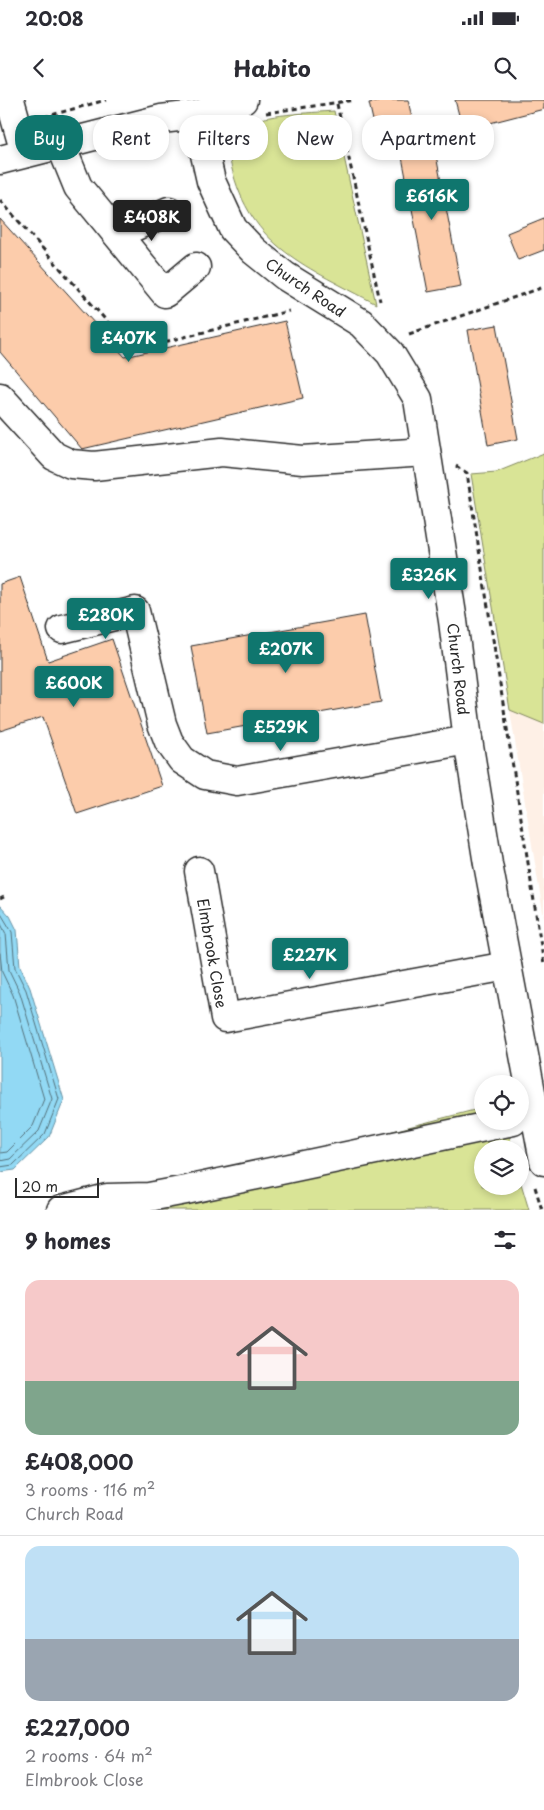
<!DOCTYPE html>
<meta charset="utf-8">
<style>
body{margin:0;font-family:"Playpen Sans",sans-serif;background:#f7f7f7;color:#2b2b33;height:100vh;display:flex;flex-direction:column;font-size:19px;white-space:nowrap}
*{box-sizing:border-box;margin:0}
p{font-size:16px;color:#7c7c81}
.icon{flex:none;width:28px;height:28px;fill:none;stroke:currentColor;stroke-width:2;stroke-linecap:round;stroke-linejoin:round}
.map{position:relative;height:1110px;overflow:hidden}
.panel{display:flex;flex-direction:column;background:#fff;flex:1}
.panel>*{flex:none}
.guide{position:absolute;left:15px;top:15px;width:515px;height:45px;display:flex;gap:10px}
.fabs{position:absolute;left:474px;top:975px;display:grid;gap:10px}
.fabs a{display:grid;place-items:center;width:55px;height:55px;border-radius:50%;background:#fff;box-shadow:0 2px 8px #0003;font-size:25px}
.scale{position:absolute;left:15px;bottom:12px;width:84px;box-sizing:border-box;padding-left:5px;border:2px solid #2b2b2b;border-top:0;font-size:14px;line-height:18px;white-space:nowrap;color:#2b2b2b;-webkit-text-stroke:4px #fff;paint-order:stroke}
.price{position:absolute;translate:-50% -42px;padding:0 11px;border-radius:5px;background:#0f766e;color:#fff;font-size:16px;line-height:32px;filter:drop-shadow(0 1px 2px #0008)}
.price::after{content:'';position:absolute;left:50%;top:30px;width:15px;height:11px;margin-left:-8px;background:inherit;clip-path:polygon(0 0,100% 0,50% 100%)}
.price.on{background:#222;color:#fff}
ul{padding:0;list-style:none}
li{display:grid;align-content:center;gap:10px;height:265px;padding:0 25px}
li+li{border-top:1px solid #e1e1e2}
li span{display:grid;place-items:center;height:155px;border-radius:15px;color:#555}
li>.icon{margin-inline-start:auto}
span .icon{width:90px;height:90px;fill:#fffc;stroke-width:1}
li b{font-size:21px}
h2{display:flex;justify-content:space-between;align-items:center;height:60px;padding:0 25px;font-size:21px}
.tag{padding:0 18px;border-radius:20px;background:#fff;box-shadow:0 2px 8px #0003;font-size:18px;line-height:45px}
.tag.on{background:#0f766e;color:#fff}
.status{display:flex;justify-content:space-between;align-items:center;height:35px;padding:0 25px;background:#fff;direction:ltr}
.status svg{height:14px;fill:currentColor}
header{display:flex;justify-content:space-between;align-items:center;height:65px;padding:0 25px;background:#fff;font-size:22px;font-weight:700}
.map>svg:first-child{display:block}
.built{fill:#fef0e6}
.green{fill:#d9e496;stroke:#828860}
.water{fill:#92d9f4;stroke:#6993a4}
.lines{fill:none;stroke-linecap:round;stroke-linejoin:round}
.shore{stroke:#54717b;stroke-width:1}
.building{fill:#fcccab;stroke:#2b2b2b}
.minor-casing{stroke:#2b2b2b;stroke-width:31}
.path{stroke:#2b2b2b;stroke-width:3;stroke-dasharray:5 4;stroke-linecap:butt}
.minor{stroke:#fff;stroke-width:28}
.labels{text-anchor:middle;dominant-baseline:central;stroke-width:4;stroke-linejoin:round;paint-order:stroke}
.street-label{font-size:15px;fill:#2b2b2b;stroke:#fff}
</style>
<div class="status"><b>20:08</b><svg viewBox="0 0 49 12"><path d="M0 12V9h3v3zM5 12V6h3v6zM10 12V3h3v9zM15 12V0h3v12zM26 1h20v11H26zM47 4h2v5h-2z"/></svg></div>
<header><svg class="icon" aria-label="back" viewBox="0 0 24 24"><path d="M15 5l-7 7 7 7"/></svg>Habito<svg class="icon" aria-label="search" viewBox="0 0 24 24"><circle cx="10" cy="10" r="6"/><path d="M15 15l6 6"/></svg></header>
<div class="map">
<svg width="544" height="1110" viewBox="0 0 544 1110">
<rect width="100%" height="100%" fill="#fff"/>
<filter id="ink" filterUnits="userSpaceOnUse"><feTurbulence type="fractalNoise" baseFrequency=".02" numOctaves="2"/><feDisplacementMap in="SourceGraphic" scale="10" xChannelSelector="R" yChannelSelector="G"/><feConvolveMatrix kernelMatrix="1 2 1 2 8 2 1 2 1" color-interpolation-filters="sRGB"/></filter>
<g filter="url(#ink)">
<polygon class="built" points="544,353 544,818 471,374 497,372"/>
<g class="green">
<path d="M334,11L376,204C308,167 250,148 231,65C227,49 228,34 244,25C263,14 310,13 334,11Z"/>
<polygon points="544,353 544,624 510,610 471,374 497,372"/>
<polygon points="482,1008 482,1021 507,1021 512,1049 482,1049 482,1086 520,1086 520,1080 529,1110 87,1110"/>
</g>
<polygon class="water" points="0,805 10,816 17,830 20,866 30,888 64,1000 49,1037 15,1070 0,1072"/>
<g class="lines">
<g class="shore">
<polyline points="0,812 12,832 15,868 26,890 59,999 45,1034 13,1065 0,1067"/>
<polyline points="0,822 6,834 9,870 20,893 52,999 39,1031 10,1059 0,1061"/>
<polyline points="0,853 2,872 13,895 44,999 33,1026 7,1052 0,1053"/>
</g>
</g>
<g class="building">
<polygon points="383,0 408,0 418,46 381,55 369,3"/>
<polygon points="455,0 544,0 544,9 463,30"/>
<polygon points="435,50 461,186 428,192 402,57"/>
<polygon points="544,118 544,150 518,160 507,133"/>
<polygon points="0,119 125,257 285,221 303,298 82,349 0,252"/>
<polygon points="497,225 518,339 488,345 468,230"/>
<polygon points="20,477 48,561 112,539 162,686 77,714 43,617 0,631 0,484"/>
<polygon points="365,515 381,602 207,633 191,546"/>
</g>
<g class="lines">
<g class="minor-casing">
<g id="minor">
<polyline points="10,0 25,53"/>
<polyline points="196,15 211,81 233,129 254,151 285,176 361,223 390,253 418,299 453,521 468,640 488,764 544,1061"/>
<polyline points="60,43 78,87 165,193 196,167"/>
<polyline points="0,60 161,19 196,15 243,0"/>
<polyline points="118,134 169,111"/>
<polyline points="0,297 54,356 71,364 94,366 222,352 303,360 426,352"/>
<polyline points="62,529 135,511 162,624 169,642 182,660 205,675 237,681 468,640"/>
<polyline points="199,771 225,918 507,866"/>
<polyline points="61,1110 107,1098 149,1097 186,1090 513,1021"/>
</g>
</g>
<g class="path">
<polyline points="337,4 380,201"/>
<polyline points="266,13 354,0"/>
<polyline points="44,17 106,0"/>
<polyline points="0,100 132,250 289,211"/>
<polyline points="409,234 544,187"/>
<polyline points="456,366 467,373 544,865"/>
<polyline points="0,799 4,797"/>
<polyline points="535,1087 542,1110"/>
</g>
<use href="#minor" class="minor"/>
</g>
</g>
<g class="labels">
<g class="street-label">
<text transform="translate(306 187) rotate(34)">Church Road</text>
<text transform="translate(459 569) rotate(83)">Church Road</text>
<text transform="translate(213 853) rotate(80)">Elmbrook Close</text>
</g>
</g>
</svg>
<div class="fabs">
<a><svg class="icon" aria-label="locate" viewBox="0 0 24 24"><circle cx="12" cy="12" r="6"/><path d="M12 2v4M12 18v4M2 12h4M18 12h4"/></svg></a>
<a><svg class="icon" aria-label="layers" viewBox="0 0 24 24"><path d="M12 4l9 5-9 5-9-5zM3 14l9 5 9-5"/></svg></a>
</div>
<div class="scale">20 m</div>
<b class="price" style="left:432px;top:121px">£616K</b>
<b class="price on" style="left:152px;top:142px">£408K</b>
<b class="price" style="left:129px;top:263px">£407K</b>
<b class="price" style="left:429px;top:500px">£326K</b>
<b class="price" style="left:106px;top:540px">£280K</b>
<b class="price" style="left:286px;top:574px">£207K</b>
<b class="price" style="left:74px;top:608px">£600K</b>
<b class="price" style="left:281px;top:652px">£529K</b>
<b class="price" style="left:310px;top:880px">£227K</b>
<div class="guide">
<a class="tag on">Buy</a>
<a class="tag">Rent</a>
<a class="tag">Filters</a>
<a class="tag">New</a>
<a class="tag">Apartment</a>
</div>
</div>
<section class="panel">
<h2>9 homes<svg class="icon" aria-label="filters" viewBox="0 0 24 24"><path d="M4 7h16M4 17h16"/><circle cx="9" cy="7" r="2"/><circle cx="15" cy="17" r="2"/></svg></h2>
<ul>
<li><span style="background:linear-gradient(#f6c9c9 65%,#7fa58c 0)"><svg class="icon" aria-label="home" viewBox="0 0 24 24"><path d="M3 11l9-7 9 7M6 9v11h12V9"/></svg></span><div><b>£408,000</b><p>3 rooms · 116 m²</p><p>Church Road</p></div></li>
<li><span style="background:linear-gradient(#bfe0f5 60%,#9aa5b1 0)"><svg class="icon" aria-label="home" viewBox="0 0 24 24"><path d="M3 11l9-7 9 7M6 9v11h12V9"/></svg></span><div><b>£227,000</b><p>2 rooms · 64 m²</p><p>Elmbrook Close</p></div></li>
</ul>
</section>
